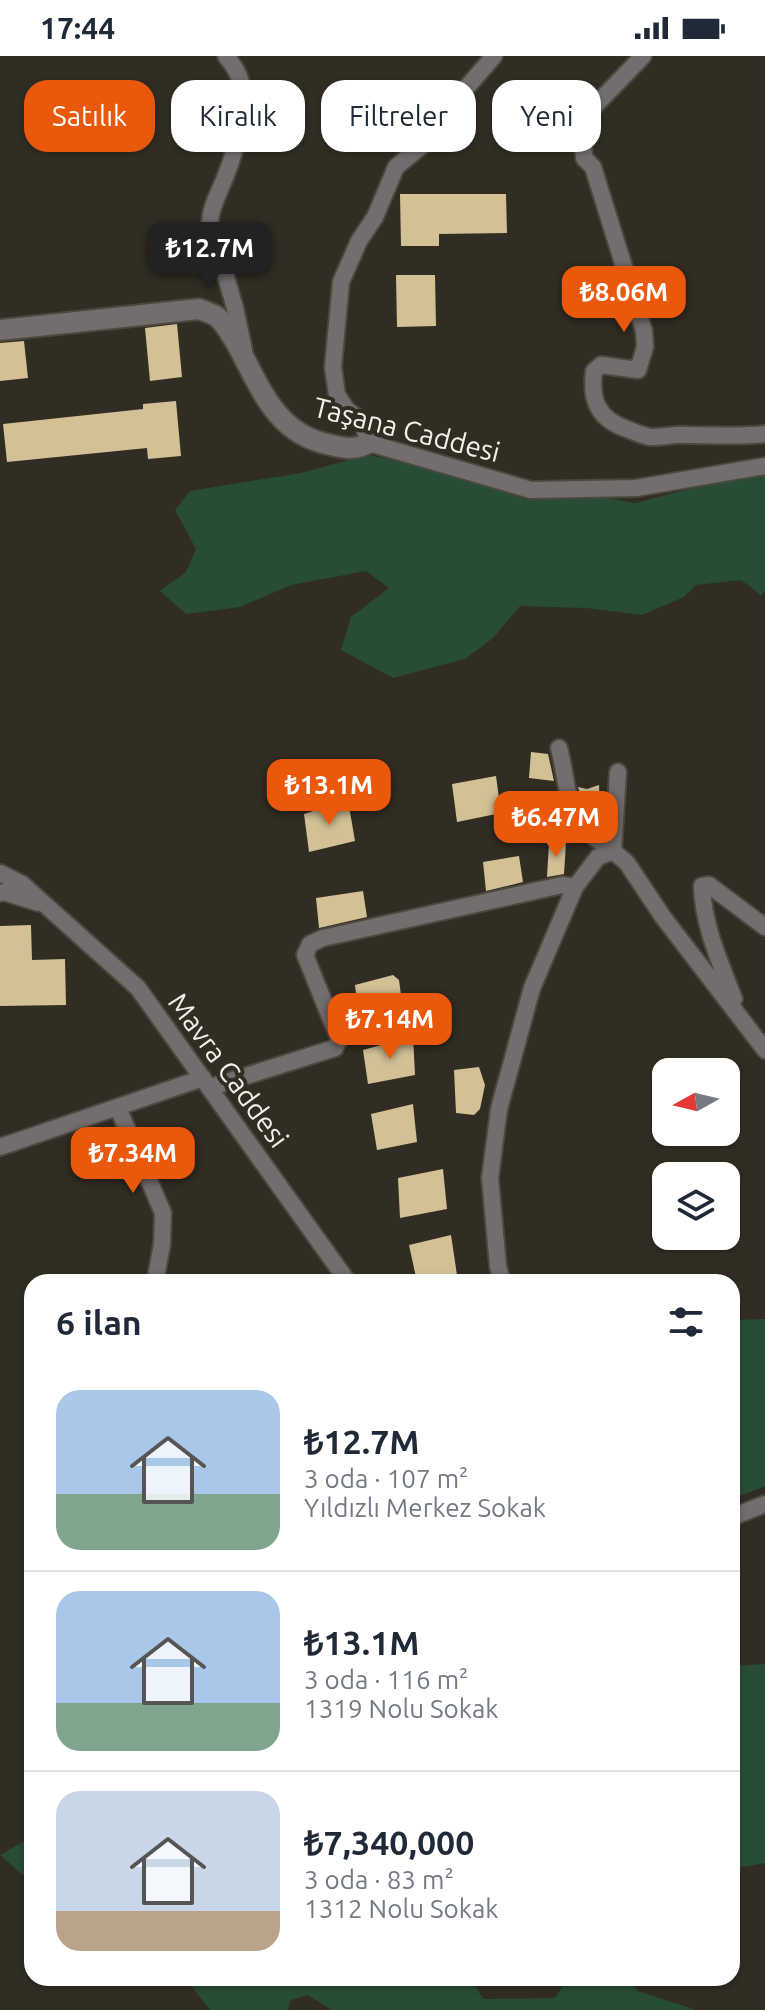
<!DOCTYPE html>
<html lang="tr">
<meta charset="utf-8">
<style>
body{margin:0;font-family:Ubuntu,sans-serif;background:#f2f2f3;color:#1f2937;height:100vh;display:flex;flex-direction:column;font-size:30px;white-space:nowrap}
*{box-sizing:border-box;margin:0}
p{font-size:26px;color:#747a83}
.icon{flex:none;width:44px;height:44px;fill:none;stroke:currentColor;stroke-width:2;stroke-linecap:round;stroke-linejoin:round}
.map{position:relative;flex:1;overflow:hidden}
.panel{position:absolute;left:24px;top:1218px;width:716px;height:712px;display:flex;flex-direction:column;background:#fff;border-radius:24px;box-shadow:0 2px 6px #0004}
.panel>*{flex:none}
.hud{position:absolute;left:24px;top:24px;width:718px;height:72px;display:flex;gap:16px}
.needle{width:52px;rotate:262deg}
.tools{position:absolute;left:652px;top:1002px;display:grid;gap:16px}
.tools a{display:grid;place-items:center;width:88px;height:88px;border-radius:16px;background:#fff;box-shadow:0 2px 6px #0004;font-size:40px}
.price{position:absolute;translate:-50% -68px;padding:0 18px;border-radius:16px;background:#ea580c;color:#fff;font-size:26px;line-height:52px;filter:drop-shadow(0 2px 4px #0008)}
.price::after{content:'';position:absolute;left:50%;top:48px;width:24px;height:18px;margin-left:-12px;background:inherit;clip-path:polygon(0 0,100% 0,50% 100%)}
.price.active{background:#222;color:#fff}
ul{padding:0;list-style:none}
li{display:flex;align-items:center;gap:24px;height:200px;padding:0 32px}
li+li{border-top:2px solid #e0e1e3}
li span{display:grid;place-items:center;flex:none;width:224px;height:160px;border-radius:24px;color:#555}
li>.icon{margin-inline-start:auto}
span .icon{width:96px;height:96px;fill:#fffc;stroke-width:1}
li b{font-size:34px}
h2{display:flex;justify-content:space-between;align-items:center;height:96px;padding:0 32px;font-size:34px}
.chip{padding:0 28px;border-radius:24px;background:#fff;box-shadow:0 2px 6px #0004;font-size:28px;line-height:72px}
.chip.active{background:#ea580c;color:#fff}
.status{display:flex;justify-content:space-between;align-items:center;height:56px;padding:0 40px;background:#fff;direction:ltr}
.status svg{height:22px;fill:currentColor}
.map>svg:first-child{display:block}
.green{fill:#284c34}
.building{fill:#d3c196}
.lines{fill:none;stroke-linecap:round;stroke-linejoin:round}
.minor-casing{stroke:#4c483f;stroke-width:20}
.tertiary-casing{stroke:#4c483f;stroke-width:24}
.minor{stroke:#736d6d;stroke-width:16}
.tertiary{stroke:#736d6d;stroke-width:20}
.labels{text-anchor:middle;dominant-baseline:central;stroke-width:8;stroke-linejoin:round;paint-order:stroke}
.street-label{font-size:28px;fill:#f2f0e9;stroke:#312d23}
</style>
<div class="status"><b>17:44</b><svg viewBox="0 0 49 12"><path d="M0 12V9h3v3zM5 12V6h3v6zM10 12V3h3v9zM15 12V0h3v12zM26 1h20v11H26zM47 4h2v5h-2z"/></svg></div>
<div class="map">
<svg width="765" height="1954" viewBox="0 0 765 1954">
<rect width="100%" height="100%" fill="#312d23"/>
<g class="green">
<polygon points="367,399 635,447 765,413 765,535 761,539 741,524 696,529 684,541 642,559 586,552 520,550 493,582 465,603 393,622 341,594 351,561 389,532 366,515 291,529 240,551 186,558 160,535 186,516 196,493 175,454 190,435 301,417"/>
<polygon points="765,1263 765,1430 732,1443 732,1264"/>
<polygon points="765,1608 765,1807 732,1813 732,1613 734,1610"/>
<polygon points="26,1784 32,1785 32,1827 0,1799"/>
<polygon points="185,1922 471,1922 483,1943 555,1942 567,1922 629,1922 638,1935 696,1954 332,1954 308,1939 290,1944 288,1954 210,1954"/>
</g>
<g class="building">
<polygon points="400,138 506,138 507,177 439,178 439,190 401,190"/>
<polygon points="396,219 435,219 436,270 397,271"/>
<polygon points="177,268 182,321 150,325 145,272"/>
<polygon points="24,285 28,322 0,325 0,287"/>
<polygon points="176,345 181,400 148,403 147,392 7,406 3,368 143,353 143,348"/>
<polygon points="531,696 548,698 554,725 529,722"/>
<polygon points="496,720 501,757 457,766 452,728"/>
<polygon points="599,729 600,750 585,754 578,731 587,733"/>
<polygon points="348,744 355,785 309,796 304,758"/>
<polygon points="566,786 564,818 547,821 549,787"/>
<polygon points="519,800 523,826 486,835 483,806"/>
<polygon points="363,835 367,861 319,872 316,842"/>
<polygon points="31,869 32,904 65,903 66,949 0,950 0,870"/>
<polygon points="393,919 399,924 402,947 398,957 359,963 355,929"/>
<polygon points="413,980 415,1019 368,1028 363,994"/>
<polygon points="479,1011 485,1029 480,1053 474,1059 456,1057 454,1014"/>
<polygon points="413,1048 417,1086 377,1094 371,1058"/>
<polygon points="443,1113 447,1153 400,1162 398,1122"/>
<polygon points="451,1179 457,1219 428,1226 417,1226 409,1189"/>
</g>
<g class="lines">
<g class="minor-casing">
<g id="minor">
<path d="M226,0C232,8 239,16 241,27C247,50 235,97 226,119C220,135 211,149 210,166L235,252L244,294"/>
<polyline points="494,0 461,38 437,77 396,111 375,161 359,185 341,226 333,311 337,339 347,354 362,365 369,387 531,434 636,432 765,410"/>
<path d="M643,0L587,58L582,70L584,102L593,111L644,275L645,291L638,314L601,309L594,315C590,344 598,363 627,373C634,376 643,380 651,381C663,381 676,378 689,379C715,379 740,381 765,378"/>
<path d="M559,692C566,717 566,751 583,771C589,779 604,788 613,795L618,716"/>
<polyline points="0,817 22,828 138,932 348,1226"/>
<polyline points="0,837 4,836 39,847"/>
<path d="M734,943C720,906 703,869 702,830L709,829L765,871"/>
<polyline points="211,1031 335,992 339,983 305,899 310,888 323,882 562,829 575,831"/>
<polyline points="118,1052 163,1157 162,1188 155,1226"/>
<polyline points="0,1091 203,1022"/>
<polyline points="502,1226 498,1210 490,1122 499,1053 532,932 575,831 598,801 613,795 627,807 663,861 765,994"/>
<polyline points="732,1461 765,1448"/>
</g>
</g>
<g class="tertiary-casing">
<path id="tertiary" d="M0,274L199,253C204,255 211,257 216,260C224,266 230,277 235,285C259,327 273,376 327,388C343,392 354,395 369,387"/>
</g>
<use href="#minor" class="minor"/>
<use href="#tertiary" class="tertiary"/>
</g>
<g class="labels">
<g class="street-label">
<text transform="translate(407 373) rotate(14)">Taşana Caddesi</text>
<text transform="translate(229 1014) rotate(54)">Mavra Caddesi</text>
</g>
</g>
</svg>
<div class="tools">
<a><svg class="needle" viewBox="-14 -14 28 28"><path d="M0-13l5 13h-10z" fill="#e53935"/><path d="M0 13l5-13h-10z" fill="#747a83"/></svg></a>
<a><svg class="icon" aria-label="layers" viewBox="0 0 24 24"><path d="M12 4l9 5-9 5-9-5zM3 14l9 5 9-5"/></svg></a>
</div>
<b class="price active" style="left:210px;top:234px">₺12.7M</b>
<b class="price" style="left:624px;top:278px">₺8.06M</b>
<b class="price" style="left:329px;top:771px">₺13.1M</b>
<b class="price" style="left:556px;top:803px">₺6.47M</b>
<b class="price" style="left:390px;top:1005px">₺7.14M</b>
<b class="price" style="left:133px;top:1139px">₺7.34M</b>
<div class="hud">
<a class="chip active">Satılık</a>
<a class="chip">Kiralık</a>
<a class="chip">Filtreler</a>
<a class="chip">Yeni</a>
</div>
<section class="panel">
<h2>6 ilan<svg class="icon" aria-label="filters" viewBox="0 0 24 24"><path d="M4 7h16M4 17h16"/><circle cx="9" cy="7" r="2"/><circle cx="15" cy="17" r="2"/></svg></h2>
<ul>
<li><span style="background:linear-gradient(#a9c7e8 65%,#7fa58c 0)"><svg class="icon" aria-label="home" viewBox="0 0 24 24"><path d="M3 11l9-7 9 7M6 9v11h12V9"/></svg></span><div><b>₺12.7M</b><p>3 oda · 107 m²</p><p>Yıldızlı Merkez Sokak</p></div></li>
<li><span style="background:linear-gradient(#a9c7e8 70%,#7fa58c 0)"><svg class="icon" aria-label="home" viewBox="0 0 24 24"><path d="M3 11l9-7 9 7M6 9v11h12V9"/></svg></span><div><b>₺13.1M</b><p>3 oda · 116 m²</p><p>1319 Nolu Sokak</p></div></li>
<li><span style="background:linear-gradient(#c9d6e8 75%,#b9a48a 0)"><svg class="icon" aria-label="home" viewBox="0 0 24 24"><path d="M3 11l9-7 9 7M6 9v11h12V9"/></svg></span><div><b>₺7,340,000</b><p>3 oda · 83 m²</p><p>1312 Nolu Sokak</p></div></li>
</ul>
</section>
</div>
